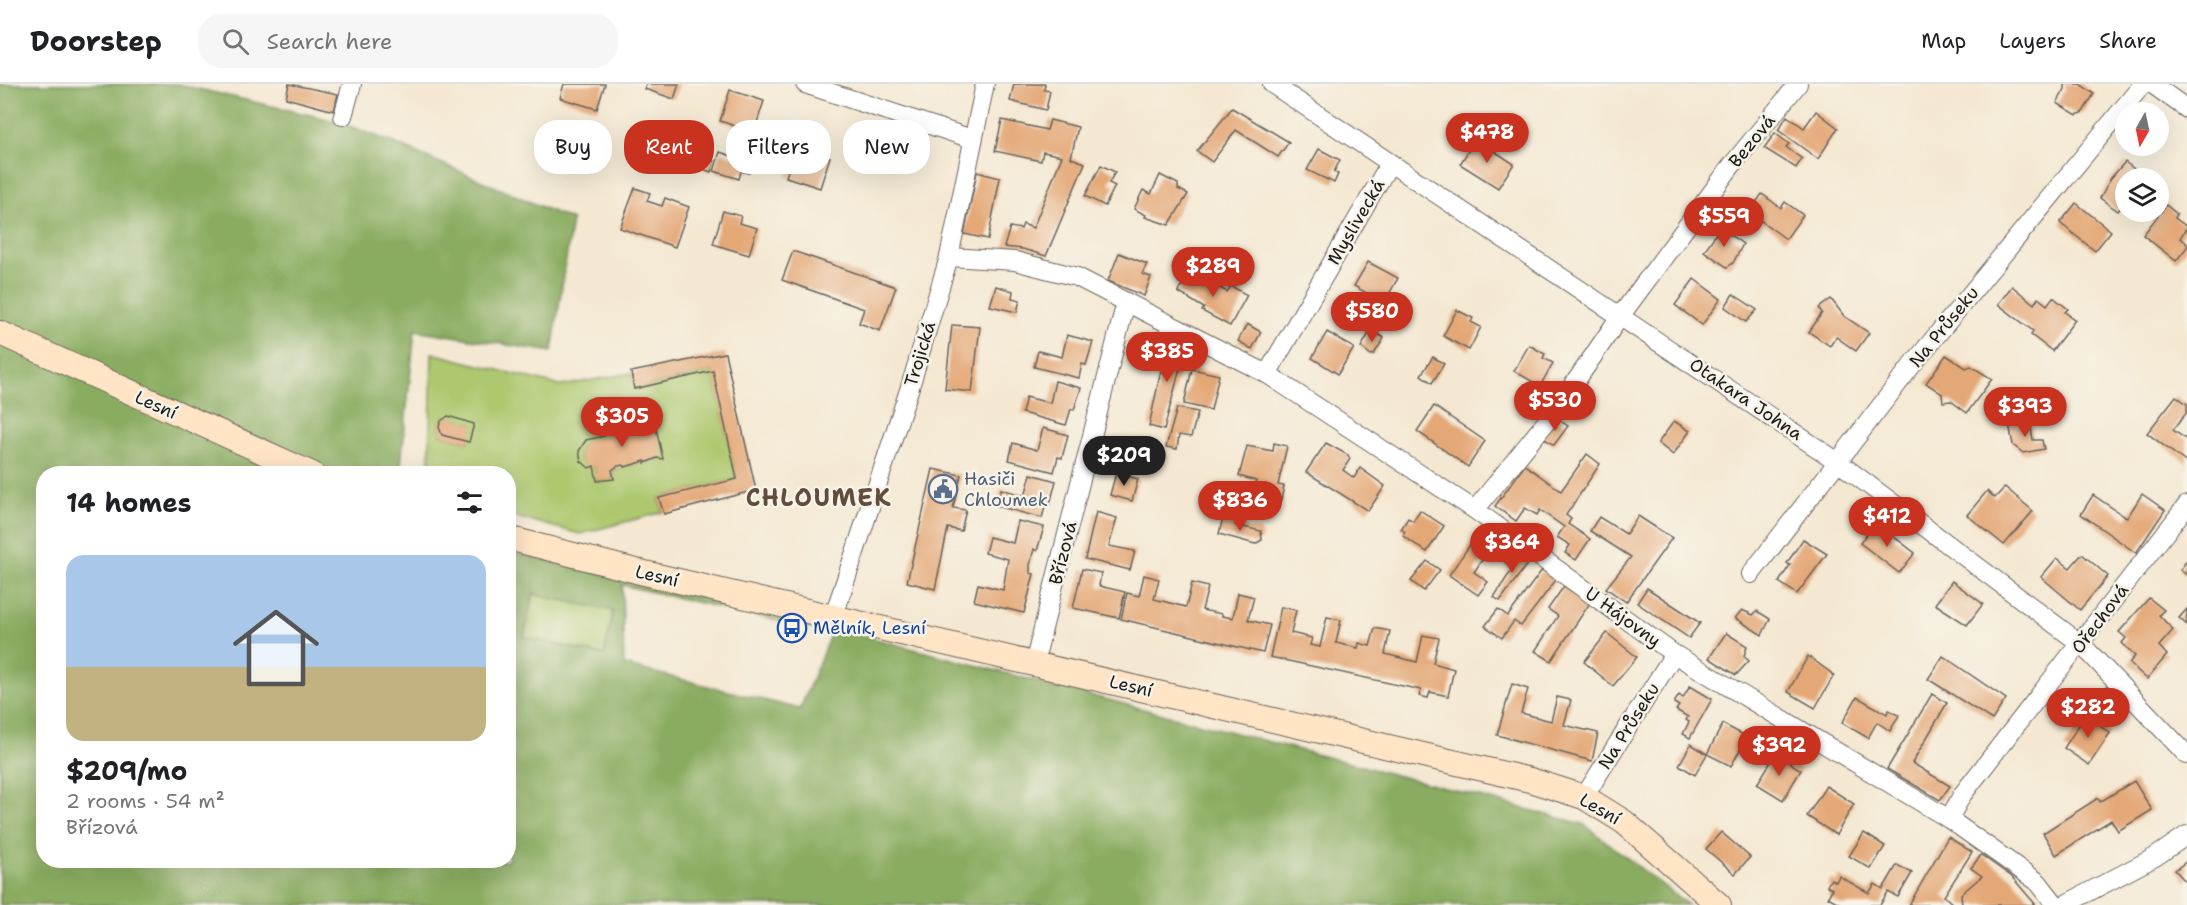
<!DOCTYPE html>
<meta charset="utf-8">
<style>
body{margin:0;font-family:"Shantell Sans",sans-serif;background:#f6f6f6;color:#202124;height:100vh;display:flex;flex-direction:column;font-size:22px;white-space:nowrap}
*{box-sizing:border-box;margin:0}
p{font-size:20px;color:#757577}
.icon{flex:none;width:33px;height:33px;fill:none;stroke:currentColor;stroke-width:2;stroke-linecap:round;stroke-linejoin:round}
.map{position:relative;flex:1;overflow:hidden}
.side{position:absolute;left:36px;top:382px;width:480px;height:402px;display:flex;flex-direction:column;background:#fff;border-radius:24px;box-shadow:0 6px 24px #0002}
.side>*{flex:none}
.banner{position:absolute;left:534px;top:36px;width:570px;height:54px;display:flex;gap:12px}
.needle{width:39px;rotate:189deg}
.buttons{position:absolute;left:2115px;top:18px;display:grid;gap:12px}
.buttons a{display:grid;place-items:center;width:54px;height:54px;border-radius:50%;background:#fff;box-shadow:0 6px 24px #0002;font-size:30px}
.price{position:absolute;translate:-50% -51px;padding:0 14px;border-radius:21px;background:#c8321e;color:#fff;font-size:20px;line-height:39px;filter:drop-shadow(0 2px 3px #0008)}
.price::after{content:'';position:absolute;left:50%;top:36px;width:18px;height:14px;margin-left:-9px;background:inherit;clip-path:polygon(0 0,100% 0,50% 100%)}
.price.on{background:#222;color:#fff}
ul{padding:0;list-style:none}
li{display:grid;align-content:center;gap:12px;height:318px;padding:0 30px}
li span{display:grid;place-items:center;height:186px;border-radius:18px;color:#555}
li>.icon{margin-inline-start:auto}
span .icon{width:108px;height:108px;fill:#fffc;stroke-width:1}
li b{font-size:26px}
h2{display:flex;justify-content:space-between;align-items:center;height:72px;padding:0 30px;font-size:26px}
.tag{padding:0 21px;border-radius:24px;background:#fff;box-shadow:0 6px 24px #0002;font-size:21px;line-height:54px}
.tag.on{background:#c8321e;color:#fff}
header{display:flex;align-items:center;gap:36px;box-sizing:border-box;height:84px;padding:0 30px;background:#fff;border-bottom:2px solid #e0e0e0}
header strong{font-size:28px}
nav{display:flex;gap:33px;margin-inline-start:auto;font-size:21px}
.search{width:420px;height:54px;background:#f6f6f6;display:flex;align-items:center;gap:15px;box-sizing:border-box;padding:0 21px;border-radius:24px;color:#757577;font-size:22px}
.map>svg:first-child{display:block}
.green{fill:#adc86e;stroke:#647245;stroke-width:1.5;fill-rule:evenodd}
.forest{fill:#8aac61;stroke:#53643e;stroke-width:1.5;fill-rule:evenodd}
.building{fill:#e4a877}
.lines{fill:none;stroke-linecap:round;stroke-linejoin:round}
.street-casing{stroke:#68635c;stroke-width:20}
.secondary-casing{stroke:#68635c;stroke-width:26}
.street{stroke:#fff;stroke-width:18}
.secondary{stroke:#ffe4c6;stroke-width:24}
.labels{text-anchor:middle;dominant-baseline:central;stroke-width:5;stroke-linejoin:round;paint-order:stroke}
.street-label{font-size:18px;fill:#1c1c1c;stroke:#f7f3e8}
.service-label{font-size:18px;fill:#4e5e75;stroke:#f7f3e8;text-anchor:start}
.transit-label{font-size:18px;fill:#164399;stroke:#f7f3e8;text-anchor:start}
.district-label{font-size:24px;font-weight:bold;letter-spacing:1.5px;fill:#624d3c;stroke:#f7f3e8}
</style>
<header>
<strong>Doorstep</strong>
<div class="search"><svg class="icon" aria-label="search" viewBox="0 0 24 24"><circle cx="10" cy="10" r="6"/><path d="M15 15l6 6"/></svg>Search here</div>
<nav><a>Map</a><a>Layers</a><a>Share</a></nav>
</header>
<div class="map">
<svg width="2187" height="821" viewBox="0 0 2187 821">
<rect width="100%" height="100%" fill="#f7f3e8"/>
<filter id="ink" filterUnits="userSpaceOnUse"><feTurbulence type="fractalNoise" baseFrequency=".0167" numOctaves="2"/><feDisplacementMap in="SourceGraphic" scale="12" xChannelSelector="R" yChannelSelector="G"/><feConvolveMatrix kernelMatrix="1 2 1 2 8 2 1 2 1" color-interpolation-filters="sRGB"/></filter>
<filter id="wash" filterUnits="userSpaceOnUse"><feTurbulence type="fractalNoise" baseFrequency=".008" numOctaves="4" result="noise"/><feDisplacementMap in="SourceGraphic" scale="24" xChannelSelector="R" yChannelSelector="G"/><feGaussianBlur stdDeviation="1.35" result="paint"/><feColorMatrix in="noise" values="0 0 0 0 0 0 0 0 0 0 0 0 0 0 0 0 0 1.4 0 .05"/><feComposite in="paint" operator="in"/></filter>
<g filter="url(#wash)">
<rect width="100%" height="100%" fill="#f4e8d2"/>
<g class="green">
<path d="M432,269L561,302L631,289L635,305L713,287L737,395L659,414L663,428L580,450L509,431L508,390H429ZM653,332L662,375L650,376L646,379L645,377C632,380 626,383 612,386L614,395L597,397L594,382L589,383L581,377L579,367L586,357L605,352L604,347L616,345V343L621,344ZM448,333L473,340L469,358L442,351L439,343L441,337Z"/>
<polygon points="533,510 613,527 604,571 524,553"/>
</g>
<path class="forest" d="M0,0H177L336,37L392,58L572,136L552,268L415,246L400,390H44V777H508L509,468L849,548L1583,740L1688,821H0ZM622,501L831,549L800,625L624,581ZM533,510L613,527L604,571L524,553Z"/>
<g id="blocks">
<g class="building">
<polygon points="289,0 338,10 334,27 286,14"/>
<polygon points="564,0 605,0 597,25 560,14"/>
<polygon points="646,0 679,0 674,15 645,5"/>
<polygon points="1014,0 1045,0 1044,6 1050,7 1046,26 1010,17"/>
<polygon points="2065,0 2080,0 2094,10 2083,28 2077,31 2057,19 2065,5"/>
<polygon points="730,6 764,17 754,48 720,37"/>
<polygon points="1232,24 1289,58 1278,73 1236,46 1212,78 1197,67"/>
<polygon points="1816,27 1838,44 1818,75 1778,46 1787,32 1804,44"/>
<polygon points="1002,36 1047,46 1050,36 1078,43 1071,74 1085,79 1046,172 1023,165 1004,163 1010,143 1021,145 1023,140 1033,144 1062,72 1043,68 1041,77 995,67"/>
<polygon points="695,49 709,53 703,73 714,77 711,88 695,82 698,73 691,59"/>
<polygon points="1775,49 1789,60 1786,63 1802,75 1796,84 1764,64"/>
<polygon points="1476,55 1514,80 1498,104 1460,80"/>
<polygon points="796,62 830,73 820,104 786,93"/>
<polygon points="1319,65 1340,76 1334,88 1338,90 1334,99 1307,86"/>
<polygon points="720,68 752,79 749,89 741,87 739,95 714,87"/>
<polygon points="2125,78 2146,94 2126,94 2126,117 2118,127 2100,114 2111,94"/>
<polygon points="1101,81 1115,88 1109,99 1115,102 1105,122 1085,112"/>
<polygon points="977,88 1000,94 988,155 964,150"/>
<polygon points="1160,91 1178,100 1178,105 1188,110 1169,141 1145,133 1146,131 1134,125 1143,106 1151,110"/>
<polygon points="635,104 650,109 647,117 662,122 665,114 689,123 675,163 620,144"/>
<polygon points="1762,110 1781,124 1785,118 1803,131 1786,155 1749,128"/>
<polygon points="2076,119 2111,147 2095,167 2060,139"/>
<polygon points="2166,121 2177,130 2175,134 2187,143 2180,154 2187,159 2187,163 2176,177 2143,151"/>
<polygon points="723,127 741,132 739,139 757,144 749,171 713,160"/>
<polygon points="1720,144 1743,160 1733,179 1727,183 1704,167"/>
<polygon points="793,167 896,203 880,247 859,239 864,225 782,196"/>
<polygon points="1119,169 1147,180 1142,190 1151,193 1144,212 1108,197"/>
<polygon points="1368,178 1398,194 1384,219 1354,202"/>
<polygon points="1190,187 1227,208 1231,202 1247,211 1230,242 1202,227 1204,224 1178,208"/>
<polygon points="1694,195 1721,215 1702,241 1675,221"/>
<polygon points="996,202 1013,207 1012,214 1020,216 1017,228 990,222"/>
<polygon points="2012,202 2034,220 2038,214 2047,221 2053,213 2068,225 2065,228 2075,236 2052,267 2031,251 2033,247 1998,220"/>
<polygon points="1733,210 1757,226 1746,238 1725,223"/>
<polygon points="1831,215 1844,232 1869,249 1856,267 1836,253 1830,262 1809,248 1822,229 1819,224"/>
<polygon points="1457,226 1473,234 1471,238 1481,243 1469,266 1443,252"/>
<polygon points="1247,240 1261,248 1252,265 1238,257"/>
<polygon points="952,241 980,243 972,308 945,305"/>
<polygon points="1371,246 1384,254 1374,270 1371,271 1361,263"/>
<polygon points="1327,248 1354,264 1338,290 1312,274"/>
<polygon points="1067,251 1093,258 1086,281 1082,280 1079,294 1034,283 1038,267 1062,273"/>
<polygon points="1168,254 1186,261 1164,346 1149,342"/>
<polygon points="1529,261 1545,270 1543,274 1553,279 1540,302 1514,287"/>
<polygon points="725,269 756,406 664,430 659,414 737,395 713,287 634,305 631,288"/>
<polygon points="1946,271 1966,284 1971,282 1992,295 1967,329 1951,317 1943,318 1942,310 1926,299"/>
<polygon points="1433,273 1444,280 1432,299 1421,291"/>
<polygon points="1192,285 1219,291 1211,326 1184,320"/>
<polygon points="1055,297 1081,304 1074,326 1071,325 1066,341 1022,329 1026,313 1050,319"/>
<polygon points="2176,312 2187,320 2187,328 2173,346 2187,356 2187,379 2147,349"/>
<polygon points="1434,322 1485,357 1468,383 1417,347"/>
<polygon points="1177,324 1198,328 1191,353 1179,351 1177,365 1166,363"/>
<polygon points="653,331 663,375 657,374 645,379 645,377 625,383 624,381 618,382 612,386 614,395 597,397 594,382 589,384 581,377 579,367 586,356 605,352 604,347 648,335 647,333"/>
<polygon points="448,332 474,340 469,358 442,351 439,343 441,337"/>
<polygon points="1556,334 1568,342 1554,361 1542,353"/>
<polygon points="1674,337 1690,347 1673,371 1658,359"/>
<polygon points="2030,337 2033,356 2042,356 2044,365 2023,369 2013,361 2009,340"/>
<polygon points="1043,344 1068,351 1062,374 1058,373 1054,388 1009,376 1013,359 1037,366"/>
<polygon points="1274,359 1287,362 1278,401 1284,402 1281,416 1263,412 1265,404 1255,401 1256,397 1239,392 1247,362 1273,367"/>
<polygon points="1326,359 1348,371 1350,375 1343,386 1354,394 1360,384 1385,402 1368,427 1306,388"/>
<polygon points="1587,370 1600,380 1566,431 1571,435 1568,440 1590,455 1576,476 1565,469 1570,461 1557,453 1564,443 1540,426 1537,431 1525,424 1516,437 1495,422 1525,381 1561,407"/>
<polygon points="933,385 961,391 953,424 966,426 961,447 948,444 935,505 907,498"/>
<polygon points="1116,389 1138,395 1132,417 1110,411"/>
<polygon points="1031,390 1056,397 1050,420 1046,419 1042,434 997,422 1001,405 1025,412"/>
<polygon points="2005,403 2033,427 2004,461 1967,431 1987,407 1995,414"/>
<polygon points="2142,410 2165,426 2136,469 2081,430 2093,411 2127,434"/>
<polygon points="1420,426 1444,442 1427,468 1403,452 1405,448 1401,445 1408,434 1413,437"/>
<polygon points="1096,428 1117,434 1109,462 1135,467 1130,486 1085,475"/>
<polygon points="1638,432 1672,454 1626,518 1606,504 1631,473 1590,447 1599,433 1626,450"/>
<polygon points="1223,433 1236,436 1235,441 1261,447 1262,456 1255,460 1219,450"/>
<polygon points="1018,437 1044,443 1037,467 1034,465 1030,481 1030,489 1034,490 1024,529 974,517 978,500 1003,506 1008,475 985,469 989,453 1013,459"/>
<polygon points="1875,438 1915,469 1899,489 1860,459"/>
<polygon points="1483,442 1498,452 1474,488 1488,498 1478,511 1449,491"/>
<polygon points="1803,455 1827,470 1797,510 1779,498 1790,481 1787,479"/>
<polygon points="1513,468 1528,479 1500,517 1494,513 1513,484 1505,478"/>
<polygon points="2082,470 2108,492 2080,526 2041,493 2057,474 2070,484"/>
<polygon points="2187,476 2187,491 2180,486"/>
<polygon points="1427,477 1440,486 1424,507 1411,497"/>
<polygon points="1082,485 1101,489 1099,502 1125,508 1119,534 1073,524"/>
<polygon points="1542,486 1556,496 1521,542 1514,537 1502,554 1485,542 1498,525 1508,532"/>
<polygon points="1144,491 1159,495 1154,515 1186,523 1192,499 1208,503 1202,526 1222,530 1222,532 1233,534 1238,509 1254,513 1248,536 1270,541 1263,569 1121,535 1127,509 1139,512"/>
<polygon points="1952,497 1983,520 1967,541 1935,520"/>
<polygon points="1564,502 1590,519 1551,577 1535,567 1558,532 1548,525"/>
<polygon points="1647,504 1700,539 1689,554 1637,519"/>
<polygon points="2149,514 2164,526 2159,531 2173,546 2159,562 2167,571 2147,595 2129,579 2135,572 2122,559 2126,554 2119,548"/>
<polygon points="1281,523 1296,526 1291,549 1312,554 1310,561 1320,563 1327,533 1341,536 1336,559 1358,564 1359,559 1370,562 1375,544 1390,547 1385,570 1417,578 1423,551 1439,554 1433,579 1454,585 1448,612 1430,608 1428,614 1419,612 1421,606 1270,573"/>
<polygon points="2187,525 2187,541 2179,534"/>
<polygon points="1742,526 1753,531 1757,527 1770,535 1762,551 1735,534"/>
<polygon points="1607,549 1637,573 1613,602 1584,578"/>
<polygon points="1726,549 1747,562 1744,572 1749,577 1736,591 1709,574"/>
<polygon points="1808,572 1834,591 1815,624 1788,608"/>
<polygon points="1943,572 2006,615 1992,636 1928,595"/>
<polygon points="1512,600 1528,605 1521,629 1551,637 1557,613 1571,616 1564,641 1598,649 1592,677 1497,651"/>
<polygon points="1690,602 1712,615 1690,654 1683,650 1689,638 1686,636 1688,633 1676,626 1679,622 1674,619 1679,611 1683,614"/>
<polygon points="1932,610 1947,619 1912,679 1950,702 1940,716 1887,685"/>
<polygon points="1857,613 1887,630 1889,626 1899,631 1890,647 1877,638 1868,654 1842,639"/>
<polygon points="2096,630 2106,636 2101,643 2110,649 2089,681 2064,664 2081,638 2086,640"/>
<polygon points="1723,640 1747,653 1731,682 1707,670"/>
<polygon points="1691,660 1707,670 1695,691 1679,681"/>
<polygon points="1776,670 1801,686 1783,716 1757,700"/>
<polygon points="2134,697 2152,726 2118,747 2111,736 2056,771 2043,749 2098,714 2100,718"/>
<polygon points="1826,702 1854,720 1836,751 1807,732"/>
<polygon points="1721,748 1750,773 1735,790 1706,765"/>
<polygon points="1864,749 1885,762 1871,785 1849,772"/>
<polygon points="1948,753 1972,768 1944,812 1954,821 1909,821"/>
<polygon points="1981,771 2012,793 2036,821 1962,821 1961,810 1982,792 1971,784"/>
<polygon points="2187,777 2187,799 2175,786"/>
<polygon points="1897,781 1912,789 1898,813 1888,808 1880,821 1842,821 1828,813 1832,805 1827,802 1831,795 1836,798 1839,792 1869,809 1875,800 1883,805"/>
</g>
</g>
</g>
<g filter="url(#ink)">
<use href="#blocks" fill-opacity="0" stroke="#68635c" stroke-width="1.5"/>
<g class="lines">
<g class="street-casing">
<g id="street">
<polyline points="805,0 972,55"/>
<polyline points="1272,0 1838,378 2081,560 2187,671"/>
<polyline points="2152,0 2187,25"/>
<polyline points="343,32 352,0"/>
<polyline points="949,173 1015,177 1077,193 1267,290 1475,426 1674,570 1949,735 2038,798 2056,821"/>
<polyline points="1267,290 1390,79"/>
<polyline points="1475,426 1559,322 1621,231 1732,81 1798,0"/>
<polyline points="1751,490 1913,280 2143,0"/>
<polyline points="833,534 910,303 949,173 985,0"/>
<polyline points="1034,580 1126,218"/>
<polyline points="1584,713 1674,570"/>
<polyline points="1949,735 1962,711 2187,421"/>
<polyline points="2064,821 2155,773 2187,751"/>
</g>
</g>
<g class="secondary-casing">
<g id="secondary">
<polyline points="0,249 312,390"/>
<polyline points="508,454 636,487 1530,696 1584,713 1624,738 1719,821"/>
</g>
</g>
<use href="#street" class="street"/>
<use href="#secondary" class="secondary"/>
</g>
</g>
<defs>
<g id="civic-ring" transform="scale(1.5)"><circle r="9.5" fill="#f7f3e8" stroke="#5c6f8a" stroke-width="1.5"/><path d="M-.6-6.5H3V-4.5H.6V-3L4-1V1h2V6H-6V1h2V-1L-.6-3ZM-1.2 2.5V6h2.4V2.5Z" fill="#5c6f8a"/></g>
<g id="bus-ring" transform="scale(1.5)"><circle r="9.5" fill="#f7f3e8" stroke="#1a4fb4" stroke-width="1.5"/><path d="M-5-6H5V4H4V6H2V4H-2V6H-4V4H-5ZM-3.5-4V0h7V-4ZM-3.5 1.2v1.5H-2V1.2ZM2 1.2v1.5H3.5V1.2Z" fill="#1a4fb4"/></g>
</defs>
<g fill-rule="evenodd">
<use href="#civic-ring" x="943" y="405"/>
<use href="#bus-ring" x="792" y="544"/>
</g>
<g class="labels">
<g class="street-label">
<text transform="translate(1752 57) rotate(-51)">Bezová</text>
<text transform="translate(1356 138) rotate(-60)">Myslivecká</text>
<text transform="translate(1944 243) rotate(-51)">Na Průseku</text>
<text transform="translate(920 270) rotate(-73)">Trojická</text>
<text transform="translate(1746 315) rotate(34)">Otakara Johna</text>
<text transform="translate(156 321) rotate(24)">Lesní</text>
<text transform="translate(1063 469) rotate(-76)">Břízová</text>
<text transform="translate(657 492) rotate(13)">Lesní</text>
<text transform="translate(1623 533) rotate(36)">U Hájovny</text>
<text transform="translate(2100 535) rotate(-53)">Ořechová</text>
<text transform="translate(1131 602) rotate(13)">Lesní</text>
<text transform="translate(1629 642) rotate(-58)">Na Průseku</text>
<text transform="translate(1600 725) rotate(30)">Lesní</text>
</g>
<g class="service-label">
<text x="964" y="395">Hasiči<tspan x="964" dy="21">Chloumek</tspan></text>
</g>
<g class="transit-label">
<text x="813" y="544">Mělník, Lesní</text>
</g>
<g class="district-label">
<text x="819" y="414">CHLOUMEK</text>
</g>
</g>
</svg>
<div class="buttons">
<a><svg class="needle" viewBox="-14 -14 28 28"><path d="M0-13l5 13h-10z" fill="#e53935"/><path d="M0 13l5-13h-10z" fill="#757577"/></svg></a>
<a><svg class="icon" aria-label="layers" viewBox="0 0 24 24"><path d="M12 4l9 5-9 5-9-5zM3 14l9 5 9-5"/></svg></a>
</div>
<b class="price" style="left:1487px;top:80px">$478</b>
<b class="price" style="left:1724px;top:164px">$559</b>
<b class="price" style="left:1213px;top:214px">$289</b>
<b class="price" style="left:1372px;top:259px">$580</b>
<b class="price" style="left:1167px;top:299px">$385</b>
<b class="price" style="left:1555px;top:348px">$530</b>
<b class="price" style="left:2025px;top:354px">$393</b>
<b class="price" style="left:622px;top:364px">$305</b>
<b class="price on" style="left:1124px;top:403px">$209</b>
<b class="price" style="left:1240px;top:448px">$836</b>
<b class="price" style="left:1887px;top:464px">$412</b>
<b class="price" style="left:1512px;top:490px">$364</b>
<b class="price" style="left:2088px;top:655px">$282</b>
<b class="price" style="left:1779px;top:693px">$392</b>
<div class="banner">
<a class="tag">Buy</a>
<a class="tag on">Rent</a>
<a class="tag">Filters</a>
<a class="tag">New</a>
</div>
<section class="side">
<h2>14 homes<svg class="icon" aria-label="filters" viewBox="0 0 24 24"><path d="M4 7h16M4 17h16"/><circle cx="9" cy="7" r="2"/><circle cx="15" cy="17" r="2"/></svg></h2>
<ul>
<li><span style="background:linear-gradient(#a9c7e8 60%,#c2b280 0)"><svg class="icon" aria-label="home" viewBox="0 0 24 24"><path d="M3 11l9-7 9 7M6 9v11h12V9"/></svg></span><div><b>$209/mo</b><p>2 rooms · 54 m²</p><p>Břízová</p></div></li>
</ul>
</section>
</div>
